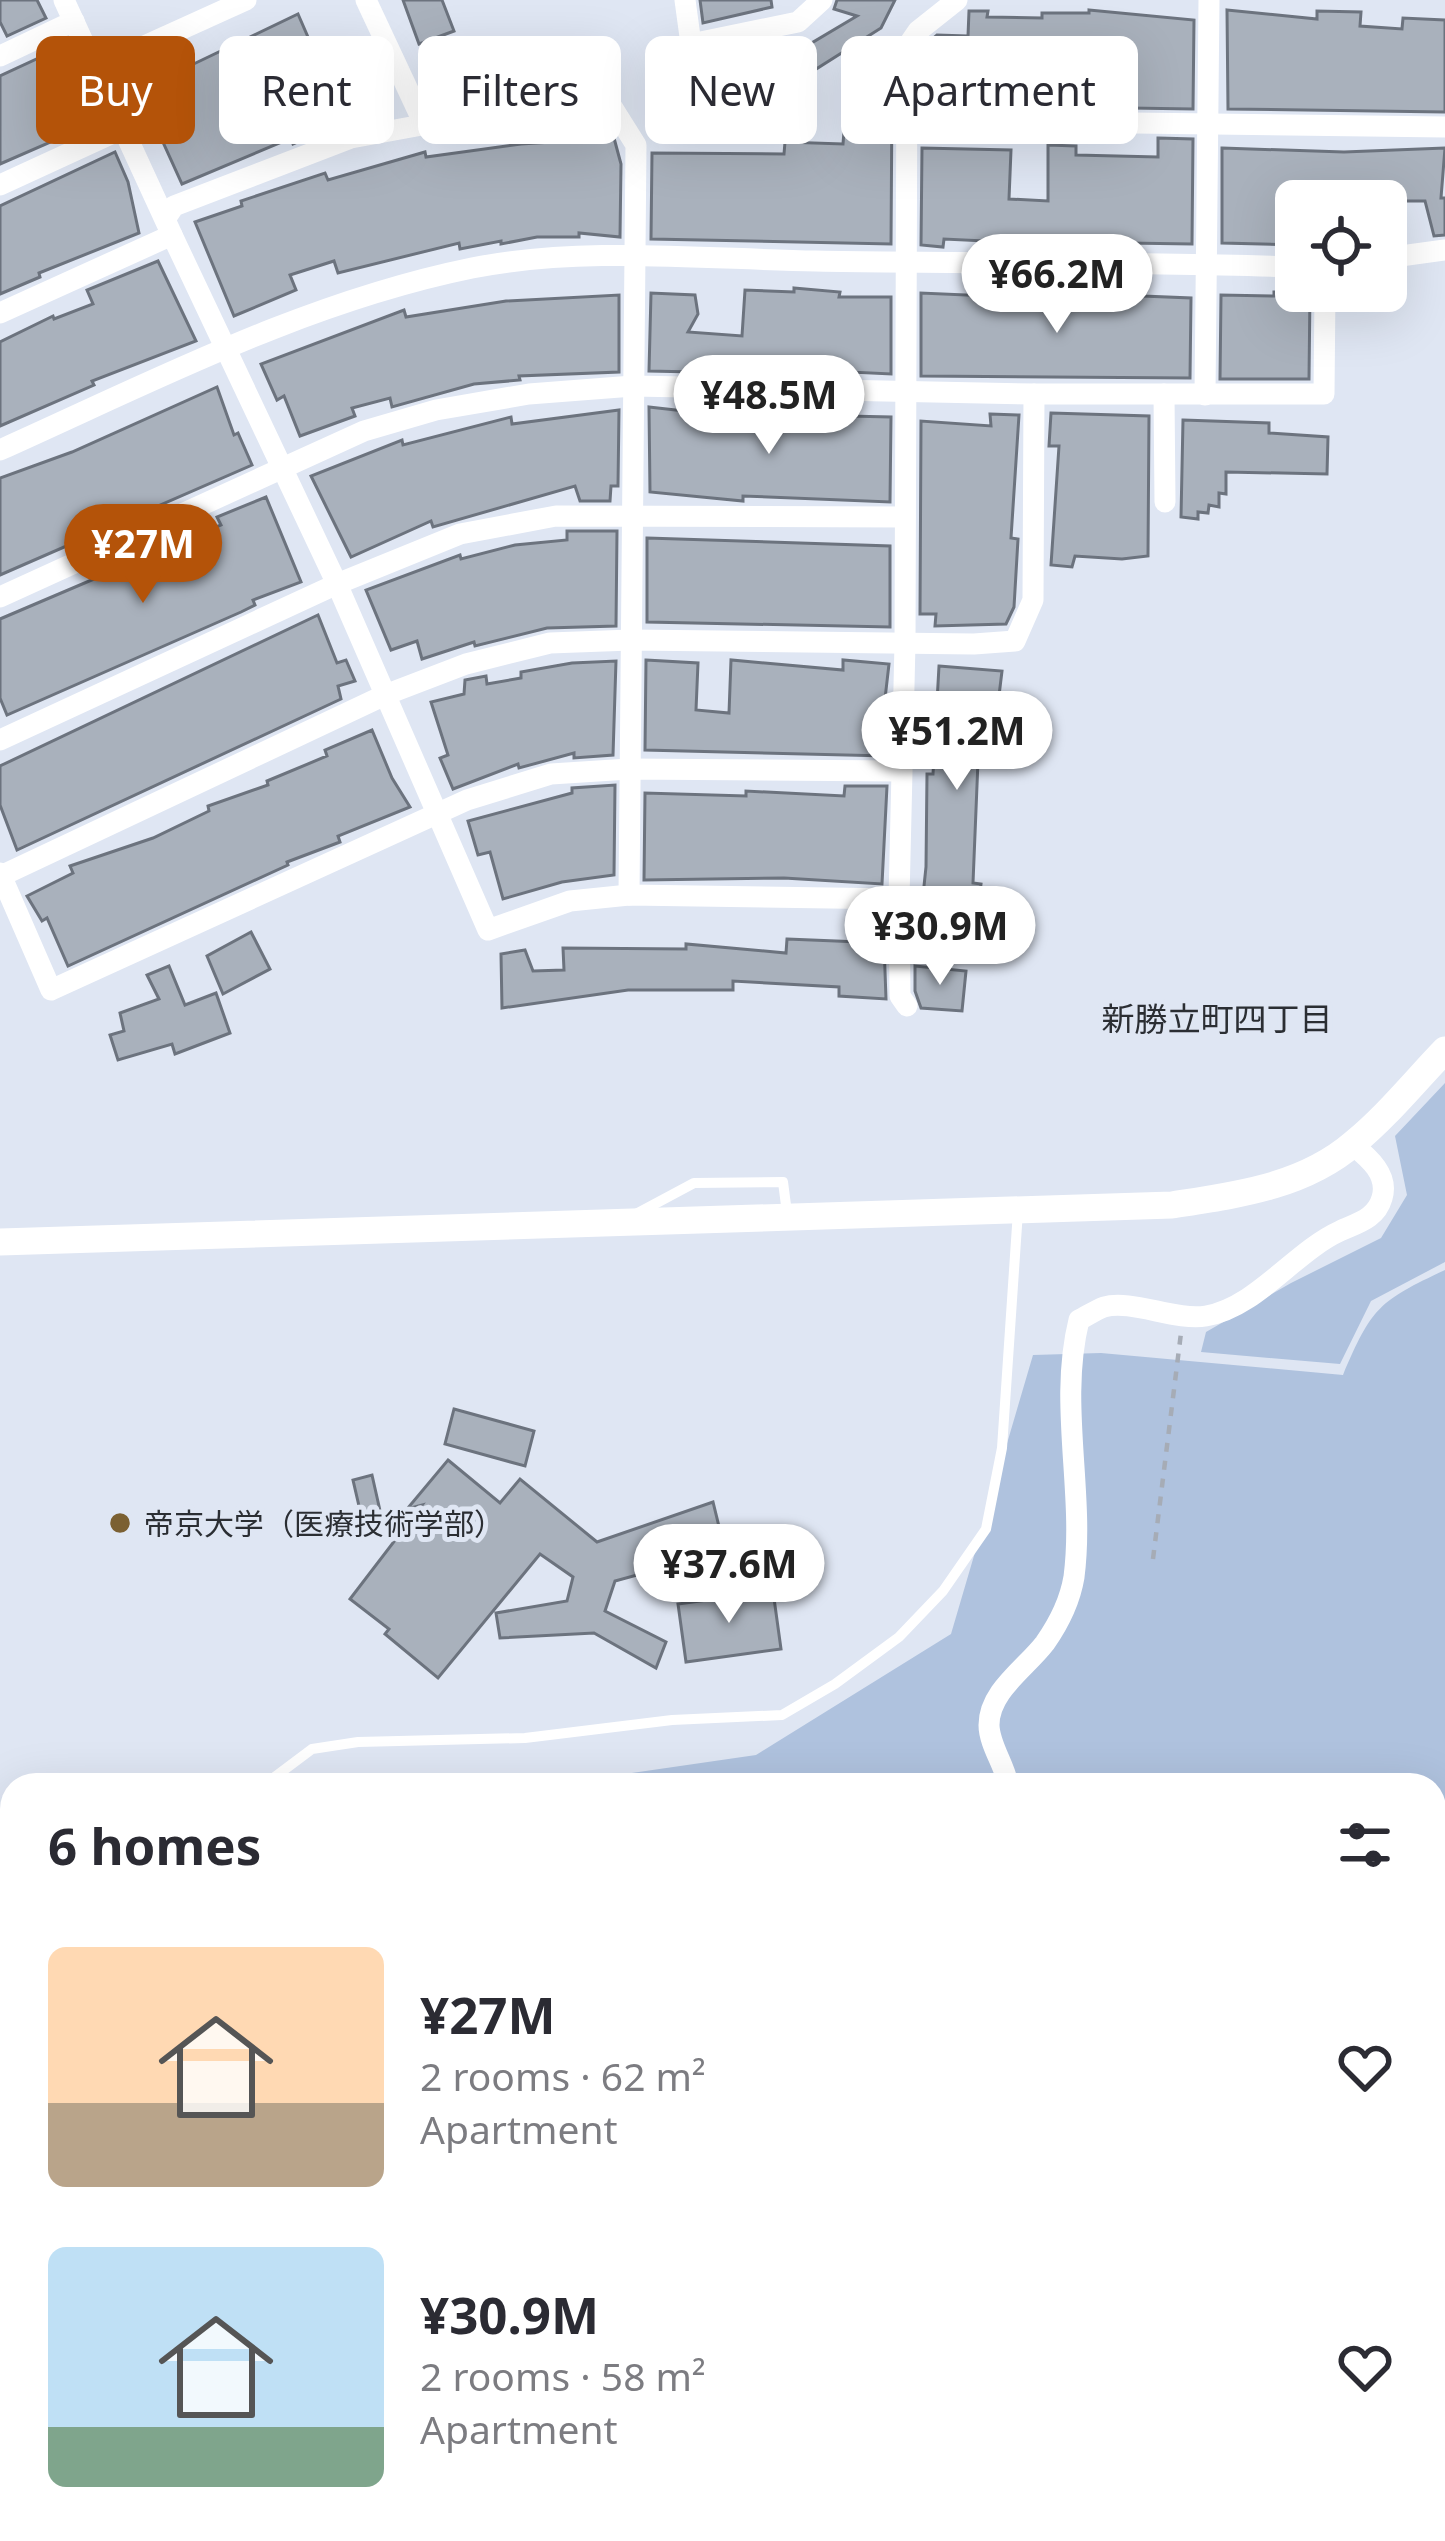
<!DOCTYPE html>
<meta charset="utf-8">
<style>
body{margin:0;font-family:"Noto Sans","Noto Sans JP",sans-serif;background:#f7f7f7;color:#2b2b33;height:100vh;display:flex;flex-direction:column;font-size:45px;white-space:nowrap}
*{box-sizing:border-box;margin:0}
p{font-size:39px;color:#7c7c81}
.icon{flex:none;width:66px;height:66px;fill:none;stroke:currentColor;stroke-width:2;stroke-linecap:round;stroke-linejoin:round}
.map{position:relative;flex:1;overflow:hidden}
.panel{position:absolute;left:0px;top:1773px;width:1446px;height:768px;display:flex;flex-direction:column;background:#fff;border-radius:36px 36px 0 0;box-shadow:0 12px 48px #0002}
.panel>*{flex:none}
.hud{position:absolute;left:36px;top:36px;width:1374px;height:108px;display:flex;gap:24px}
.fabs{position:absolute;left:1275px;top:180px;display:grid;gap:24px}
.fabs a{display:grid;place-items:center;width:132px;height:132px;border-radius:18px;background:#fff;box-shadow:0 12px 48px #0002;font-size:60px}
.price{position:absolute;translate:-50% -102px;padding:0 27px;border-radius:42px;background:#fff;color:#222;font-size:39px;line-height:78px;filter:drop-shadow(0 3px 6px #0008)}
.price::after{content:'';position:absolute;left:50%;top:72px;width:36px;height:27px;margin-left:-18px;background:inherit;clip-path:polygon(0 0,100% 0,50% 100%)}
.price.current{background:#b45309;color:#fff}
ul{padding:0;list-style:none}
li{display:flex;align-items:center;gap:36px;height:300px;padding:0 48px}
li span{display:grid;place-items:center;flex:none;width:336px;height:240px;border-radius:18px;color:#555}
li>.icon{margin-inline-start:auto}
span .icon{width:144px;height:144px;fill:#fffc;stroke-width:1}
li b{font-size:51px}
h2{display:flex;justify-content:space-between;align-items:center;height:144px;padding:0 48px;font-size:51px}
.pill{padding:0 42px;border-radius:18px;background:#fff;box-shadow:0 12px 48px #0002;font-size:42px;line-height:108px}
.pill.current{background:#b45309;color:#fff}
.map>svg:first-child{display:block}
.green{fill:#afc2de}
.building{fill:#a9b1bc;stroke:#6c737e;stroke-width:3}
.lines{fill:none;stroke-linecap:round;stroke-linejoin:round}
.path{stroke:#a6acb6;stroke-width:4.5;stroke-dasharray:9 9;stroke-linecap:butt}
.service{stroke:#fff;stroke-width:10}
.minor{stroke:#fff;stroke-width:21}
.tertiary{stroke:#fff;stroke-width:27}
.poi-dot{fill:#7b6032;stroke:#dfe6f3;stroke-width:4.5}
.labels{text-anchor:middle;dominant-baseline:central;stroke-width:10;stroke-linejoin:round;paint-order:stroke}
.poi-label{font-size:30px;fill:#2b2e33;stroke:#dfe6f3;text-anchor:start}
.neighbourhood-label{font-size:33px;fill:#2b2e33;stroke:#dfe6f3}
</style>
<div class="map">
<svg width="1445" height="2541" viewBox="0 0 1445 2541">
<rect width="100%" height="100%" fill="#dfe6f3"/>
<g class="green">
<polygon points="1445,1083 1445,1262 1371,1301 1340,1364 1201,1352 1206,1332 1291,1283 1381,1238 1407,1195 1395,1136"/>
<path d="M1445,1270V2541H0V1997H12V2529H1434V1785H549L756,1755L951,1634L1033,1355L1101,1353L1343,1375C1372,1307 1379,1301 1445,1270Z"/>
</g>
<g class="building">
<polygon points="0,0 37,0 46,18 7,36 0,22"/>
<polygon points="403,0 442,0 454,31 419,44"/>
<polygon points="700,0 771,0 772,7 703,23"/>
<polygon points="837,0 895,0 881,28 794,83 674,115 666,84 711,72 712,77 803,48 857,16 834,9"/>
<polygon points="1089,10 1194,20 1193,109 927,105 930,41 937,35 968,36 969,11 988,11 987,17 1042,18 1042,13 1089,13"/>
<polygon points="1227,10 1317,19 1317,11 1361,12 1360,26 1402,29 1403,18 1445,20 1445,112 1228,109"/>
<polygon points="298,14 314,51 304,55 337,125 293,144 291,138 182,184 143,98 150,94 139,65 173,51 179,71"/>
<polygon points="56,50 63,50 94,123 0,164 0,76"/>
<polygon points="847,93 892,95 891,244 651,239 652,153 784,154 785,142 843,144"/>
<polygon points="614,138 621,164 620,237 579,233 579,237 537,237 501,244 501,241 460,249 459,243 338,273 334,261 290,275 296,290 234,316 195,222 242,206 241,201 325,173 328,180 425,152 426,157 521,144"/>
<polygon points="1158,138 1193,139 1192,244 1059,242 1059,238 1006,236 1006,242 944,239 943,247 921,245 922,148 1011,150 1009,199 1048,201 1048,145 1076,146 1076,155 1158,157"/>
<polygon points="1222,148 1344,152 1445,148 1441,198 1445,198 1445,235 1434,236 1425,201 1348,201 1349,190 1344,188 1296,187 1296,245 1222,243"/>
<polygon points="115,152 128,182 139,233 39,273 40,277 0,294 0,206"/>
<polygon points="158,261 196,341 92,381 94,385 0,426 0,342 53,316 54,319 93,304 87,290"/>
<polygon points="1082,286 1143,289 1143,296 1191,298 1190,378 921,376 921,293 1081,300"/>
<polygon points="794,288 840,292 839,297 891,297 891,374 788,369 787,374 649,371 651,293 695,295 698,314 688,332 742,336 745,290 794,292"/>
<polygon points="1274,292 1310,292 1309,379 1220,379 1221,295 1274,296"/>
<polygon points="619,295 619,372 519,376 520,380 474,384 392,407 390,398 352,408 355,416 300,436 284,396 277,400 261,364 404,310 406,317 506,301"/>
<polygon points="217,387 234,435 238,433 252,465 0,575 0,478 72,452"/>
<polygon points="649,407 800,424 800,420 848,420 848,416 891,417 890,502 743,496 743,501 650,492"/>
<polygon points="619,410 618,486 611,486 610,501 580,501 575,486 433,527 431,521 351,557 311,476 402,440 403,445 511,417 512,424"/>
<polygon points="1051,413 1149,416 1148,556 1122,559 1075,556 1072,567 1051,565 1059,446 1049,446"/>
<polygon points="990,414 1019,415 1011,538 1018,539 1014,607 1006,624 935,626 936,614 920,614 921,421 991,426"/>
<polygon points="1183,420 1269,423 1269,433 1328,437 1327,474 1226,472 1226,494 1219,493 1219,507 1209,505 1208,513 1198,512 1198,519 1181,517"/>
<polygon points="266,497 301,582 253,600 255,605 241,612 7,715 0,698 0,619 221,525 217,517"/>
<polygon points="567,531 617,531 616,626 547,628 475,646 474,642 422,659 417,641 391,650 366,590 460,555 461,559 515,545 567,540"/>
<polygon points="647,538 890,546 890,627 647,622"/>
<polygon points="318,615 337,663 346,660 355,681 338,686 341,699 17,850 0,805 0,766"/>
<polygon points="646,660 698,663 696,710 729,713 731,660 843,670 843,660 889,664 883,716 888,717 887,756 645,750"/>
<polygon points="616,661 613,755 574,758 574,753 519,768 518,764 453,789 440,758 448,755 431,702 464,694 465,680 486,676 487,684 521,678 521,672 572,663"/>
<polygon points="939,666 1002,671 991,761 978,761 973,883 981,884 976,928 920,924 926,867 927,774 933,774"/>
<polygon points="372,730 392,778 410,807 338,836 340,842 287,862 288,865 68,966 47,918 42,921 27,896 73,873 70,866 153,838 209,811 208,806 268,785 267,781 327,756 325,750"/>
<polygon points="615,785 614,875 562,882 503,899 490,852 478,855 468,821 572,793 572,788"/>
<polygon points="845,786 887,786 882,884 784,878 644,880 645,793 746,796 746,791 844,796"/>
<polygon points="251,932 270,969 223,994 207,956"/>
<polygon points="787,939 884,943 886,999 839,996 839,987 733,981 733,990 628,990 502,1008 501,954 525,950 533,971 564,970 563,948 686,949 686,944 786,953"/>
<polygon points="169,966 185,1005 216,993 230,1033 175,1054 172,1044 118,1060 110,1035 124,1031 120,1013 159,999 147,975"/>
<polygon points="915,966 966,971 962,1011 921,1008 915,991"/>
<polygon points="454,1409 534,1431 525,1466 445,1444"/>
<polygon points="448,1460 500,1503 520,1479 597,1542 713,1502 725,1551 615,1581 605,1611 666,1642 656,1668 594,1633 500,1638 496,1613 567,1601 573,1577 540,1554 438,1678 385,1634 389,1629 350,1599 422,1505 407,1509"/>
<polygon points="372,1475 381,1515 362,1519 353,1480"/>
<polygon points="773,1591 781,1649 686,1662 678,1604"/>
</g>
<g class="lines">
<polyline class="path" points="1153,1559 1181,1333"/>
<g class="service">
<polyline points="636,1214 694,1183 783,1182 787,1213"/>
<polyline points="264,1785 312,1749 358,1742 525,1738 672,1720 782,1715 835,1684 899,1637 943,1591 986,1529 1002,1448 1018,1211"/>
</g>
<g class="minor">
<polyline points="366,0 424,124"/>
<polyline points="685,0 691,44 798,22 822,0"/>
<polyline points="0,56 74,21"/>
<polyline points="98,67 246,0"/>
<polyline points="910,120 1445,127"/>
<polyline points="0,185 124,128"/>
<polyline points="166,218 174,206 351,138 482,114 609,102 636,145 629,895"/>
<polyline points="172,235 337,584 488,930 570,901 629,895 899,899 905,643 907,47 918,31 957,0"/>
<polyline points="1386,258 1445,250"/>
<polyline points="0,313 172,235 64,0"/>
<polyline points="1164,394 1165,502"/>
<polyline points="1205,395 1209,0"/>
<path d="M0,450C154,381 305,302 472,268C584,246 702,259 816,261C976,264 1136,261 1296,267"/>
<polyline points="0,597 364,431 436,410 529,394 633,386 1034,394 1324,394 1325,291"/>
<polyline points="0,740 337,584 460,534 556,516 905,517"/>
<polyline points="0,873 51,990 467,800 551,774 629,769 901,771"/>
<polyline points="1,876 385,695 466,664 550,643 631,640 974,644 1015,641 1033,600 1034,394"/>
<polyline points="899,899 900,996 907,1006"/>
<path d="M1008,1785C1006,1767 989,1745 989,1725C989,1691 1026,1668 1045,1643C1059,1623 1070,1601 1074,1577C1085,1492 1058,1404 1079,1320C1087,1316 1096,1310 1104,1307C1131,1299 1175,1321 1206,1316C1257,1307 1294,1252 1340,1231C1357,1223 1376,1219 1382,1198C1389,1175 1369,1158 1353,1145"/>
<polyline points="0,2250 12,2251"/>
</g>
<path class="tertiary" d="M0,1242L1172,1205C1236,1195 1303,1187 1354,1143C1387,1116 1415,1081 1445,1050"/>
</g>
<circle class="poi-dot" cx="120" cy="1523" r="12"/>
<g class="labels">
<g class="poi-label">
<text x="144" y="1523">帝京大学（医療技術学部）</text>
</g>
<g class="neighbourhood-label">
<text x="1217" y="1018">新勝立町四丁目</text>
</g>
</g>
</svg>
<div class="fabs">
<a><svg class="icon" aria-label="locate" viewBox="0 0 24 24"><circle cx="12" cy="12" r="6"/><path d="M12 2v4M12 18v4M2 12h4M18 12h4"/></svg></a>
</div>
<b class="price" style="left:1057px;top:336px">¥66.2M</b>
<b class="price" style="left:769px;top:457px">¥48.5M</b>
<b class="price current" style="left:143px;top:606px">¥27M</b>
<b class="price" style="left:957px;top:793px">¥51.2M</b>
<b class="price" style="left:940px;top:988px">¥30.9M</b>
<b class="price" style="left:729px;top:1626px">¥37.6M</b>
<div class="hud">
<a class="pill current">Buy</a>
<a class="pill">Rent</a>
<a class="pill">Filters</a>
<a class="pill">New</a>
<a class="pill">Apartment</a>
</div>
<section class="panel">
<h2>6 homes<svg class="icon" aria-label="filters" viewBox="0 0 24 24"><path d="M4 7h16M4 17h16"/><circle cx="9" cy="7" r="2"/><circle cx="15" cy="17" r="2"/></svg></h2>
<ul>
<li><span style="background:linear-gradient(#ffd9b3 65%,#b9a48a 0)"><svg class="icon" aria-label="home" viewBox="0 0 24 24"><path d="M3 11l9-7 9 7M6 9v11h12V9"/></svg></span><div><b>¥27M</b><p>2 rooms · 62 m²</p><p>Apartment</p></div><svg class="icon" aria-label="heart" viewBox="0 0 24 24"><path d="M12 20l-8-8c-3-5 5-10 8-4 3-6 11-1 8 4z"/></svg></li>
<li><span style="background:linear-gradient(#bfe0f5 75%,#7fa58c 0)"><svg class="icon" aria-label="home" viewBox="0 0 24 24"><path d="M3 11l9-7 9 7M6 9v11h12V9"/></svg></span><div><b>¥30.9M</b><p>2 rooms · 58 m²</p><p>Apartment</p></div><svg class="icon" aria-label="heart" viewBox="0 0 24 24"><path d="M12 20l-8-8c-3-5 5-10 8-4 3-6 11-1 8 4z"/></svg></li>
</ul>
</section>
</div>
